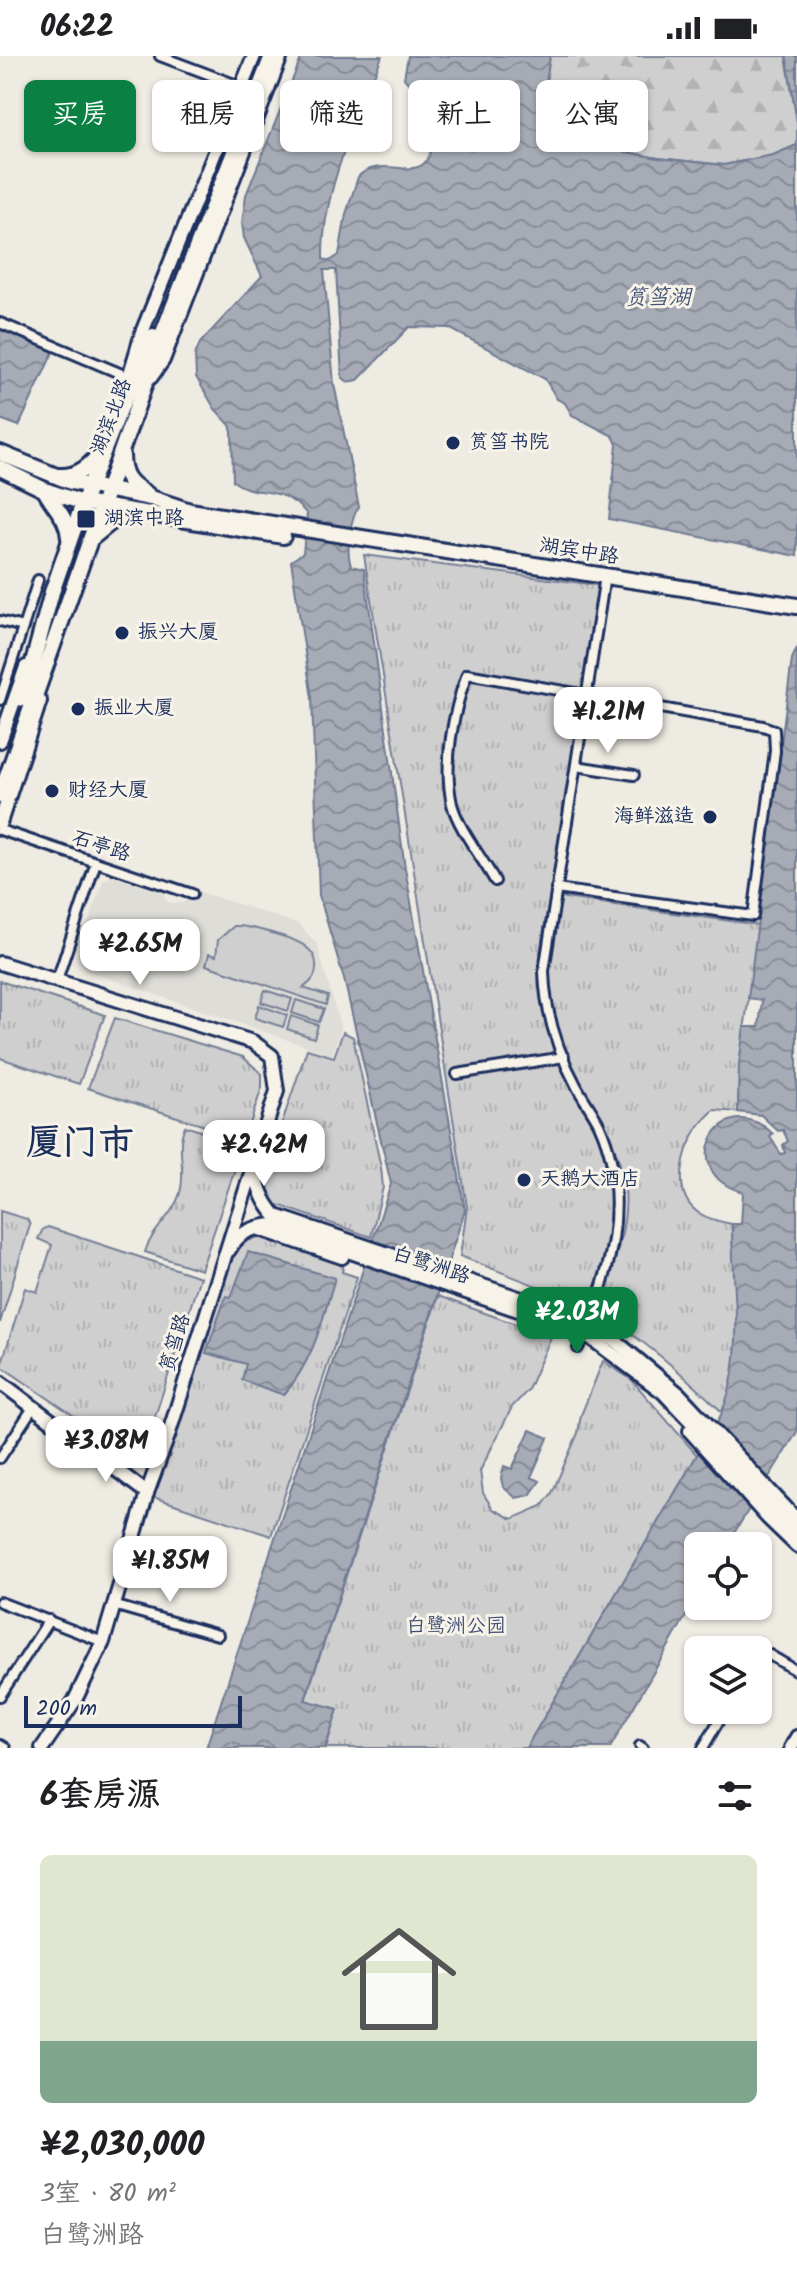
<!DOCTYPE html>
<html lang="zh">
<meta charset="utf-8">
<style>
body{margin:0;font-family:Kalam,"LXGW WenKai TC",sans-serif;background:#f2f2f2;color:#202124;height:100vh;display:flex;flex-direction:column;font-size:30px;white-space:nowrap}
*{box-sizing:border-box;margin:0}
p{font-size:26px;color:#757577}
.icon{flex:none;width:44px;height:44px;fill:none;stroke:currentColor;stroke-width:2;stroke-linecap:round;stroke-linejoin:round}
.map{position:relative;height:1692px;overflow:hidden}
.details{display:flex;flex-direction:column;background:#fff;flex:1}
.details>*{flex:none}
.hud{position:absolute;left:24px;top:24px;width:750px;height:72px;display:flex;gap:16px}
.fabs{position:absolute;left:684px;top:1476px;display:grid;gap:16px}
.fabs a{display:grid;place-items:center;width:88px;height:88px;border-radius:12px;background:#fff;box-shadow:0 2px 6px #0004;font-size:40px}
.scale{position:absolute;left:24px;bottom:20px;width:218px;box-sizing:border-box;padding-left:8px;border:4px solid #1b2f5e;border-top:0;font-size:22px;line-height:28px;white-space:nowrap;color:#1b2f5e;-webkit-text-stroke:6px #f7f3e8;paint-order:stroke}
.price{position:absolute;translate:-50% -68px;padding:0 18px;border-radius:16px;background:#fff;color:#222;font-size:26px;line-height:52px;filter:drop-shadow(0 2px 4px #0008)}
.price::after{content:'';position:absolute;left:50%;top:48px;width:24px;height:18px;margin-left:-12px;background:inherit;clip-path:polygon(0 0,100% 0,50% 100%)}
.price.on{background:#0b8043;color:#fff}
ul{padding:0;list-style:none}
li{display:grid;align-content:center;gap:16px;height:424px;padding:0 40px}
li span{display:grid;place-items:center;height:248px;border-radius:12px;color:#555}
li>.icon{margin-inline-start:auto}
span .icon{width:144px;height:144px;fill:#fffc;stroke-width:1}
li b{font-size:34px}
h2{display:flex;justify-content:space-between;align-items:center;height:96px;padding:0 40px;font-size:34px}
.pill{padding:0 28px;border-radius:12px;background:#fff;box-shadow:0 2px 6px #0004;font-size:28px;line-height:72px}
.pill.on{background:#0b8043;color:#fff}
.status{display:flex;justify-content:space-between;align-items:center;height:56px;padding:0 40px;background:#fff;direction:ltr}
.status svg{height:22px;fill:currentColor}
.map>svg:first-child{display:block}
.built{fill:#deddd8}
.grass{fill:url(#grass-tufts);stroke:#757f96;stroke-width:2}
.forest{fill:url(#forest-firs);stroke:#757f96;stroke-width:2}
.garden{fill:#cfcfcf;stroke:#757f96;stroke-width:2}
.water{fill:url(#water-waves);stroke:#6e7992;stroke-width:2}
.lines{fill:none;stroke-linecap:round;stroke-linejoin:round}
.street-casing{stroke:#1b2f5e;stroke-width:14}
.secondary-casing{stroke:#1b2f5e;stroke-width:18}
.primary-casing{stroke:#1b2f5e;stroke-width:20}
.street{stroke:#f7f3e8;stroke-width:8}
.secondary{stroke:#f7f3e8;stroke-width:12}
.primary{stroke:#f7f3e8;stroke-width:14}
.poi-dot{fill:#1b2f5e;stroke:#f7f3e8;stroke-width:3}
.labels{text-anchor:middle;dominant-baseline:central;stroke-width:6;stroke-linejoin:round;paint-order:stroke}
.street-label{font-size:20px;fill:#1b2f5e;stroke:#f7f3e8}
.poi-label{font-size:20px;fill:#1b2f5e;stroke:#f7f3e8;text-anchor:start}
.park-label{font-size:20px;fill:#3f4f75;stroke:#f7f3e8}
.water-label{font-size:22px;font-style:italic;fill:#455478;stroke:#f7f3e8}
.town-label{font-size:36px;font-weight:bold;fill:#1b2f5e;stroke:#f7f3e8}
</style>
<div class="status"><b>06:22</b><svg viewBox="0 0 49 12"><path d="M0 12V9h3v3zM5 12V6h3v6zM10 12V3h3v9zM15 12V0h3v12zM26 1h20v11H26zM47 4h2v5h-2z"/></svg></div>
<div class="map">
<svg width="797" height="1692" viewBox="0 0 797 1692">
<defs>
<pattern id="grass-tufts" width="24" height="20" patternUnits="userSpaceOnUse" patternTransform="scale(2)"><rect width="24" height="20" fill="#cfcfcf"/><path d="M3 7l-1-3M5 7V3M7 7l1-3M15 17l-1-3M17 17v-4M19 17l1-3" fill="none" stroke="#b1b2b4"/></pattern>
<pattern id="forest-firs" width="22" height="20" patternUnits="userSpaceOnUse" patternTransform="scale(2)"><rect width="22" height="20" fill="#cfcfcf"/><path d="M5 1l3.5 6h-7zM16 11l3.5 6h-7z" fill="#b1b2b4"/></pattern>
<pattern id="water-waves" width="16" height="10" patternUnits="userSpaceOnUse" patternTransform="scale(2)"><rect width="16" height="10" fill="#a6abb5"/><path d="M0 5q4-4 8 0t8 0" fill="none" stroke="#868c96"/></pattern>
</defs>
<rect width="100%" height="100%" fill="#eeebe2"/>
<filter id="ink" filterUnits="userSpaceOnUse"><feTurbulence type="fractalNoise" baseFrequency=".0125" numOctaves="2"/><feDisplacementMap in="SourceGraphic" scale="16" xChannelSelector="R" yChannelSelector="G"/><feConvolveMatrix kernelMatrix="1 2 1 2 8 2 1 2 1" color-interpolation-filters="sRGB"/></filter>
<g filter="url(#ink)">
<polygon class="built" points="112,820 163,837 167,845 172,847 183,847 191,841 194,841 197,835 299,868 317,888 341,973 332,999 87,915 77,900 103,825"/>
<g class="grass">
<polygon points="364,499 604,530 540,896 540,938 560,991 598,1066 612,1105 612,1158 604,1205 588,1250 460,1200 467,1151"/>
<path d="M558,841L759,869L739,1009L738,1056L714,1054C708,1060 701,1066 697,1073C683,1095 672,1136 696,1155C706,1163 721,1166 732,1168C732,1226 750,1303 722,1356C683,1318 644,1283 596,1255C612,1213 633,1164 623,1119C614,1079 588,1045 571,1008C542,943 546,910 558,841Z"/>
<polygon points="0,925 105,959 79,1028 0,1002"/>
<polygon points="115,962 243,1001 262,1018 262,1031 245,1083 88,1032"/>
<polygon points="343,976 353,981 381,1112 383,1131 371,1181 275,1148 266,1135 264,1120 307,993 334,1001"/>
<path d="M185,1070L243,1089L201,1214L145,1196C152,1173 173,1160 180,1137C187,1112 175,1091 185,1070Z"/>
<polygon points="0,1155 27,1163 30,1169 0,1267"/>
<polygon points="48,1171 200,1221 150,1376 142,1385 131,1388 108,1383 1,1310 25,1232 37,1236 52,1189 38,1183 43,1173"/>
<polygon points="263,1179 344,1206 342,1216 357,1221 271,1480 153,1441 225,1210 235,1190"/>
<polygon points="438,1240 551,1281 528,1334 512,1351 480,1415 483,1437 493,1453 512,1463 542,1450 552,1437 578,1377 581,1359 603,1305 632,1324 697,1399 526,1692 326,1692 338,1653 305,1645"/>
</g>
<polygon class="forest" points="550,0 786,0 797,66 797,89 773,99 724,109 658,102 616,94 578,69 545,27"/>
<g class="garden">
<path d="M234,870C248,869 295,882 306,891C313,896 317,904 316,913C315,923 310,927 303,932L328,940L326,949L206,909L209,898L216,900L218,884Z"/>
<polygon points="265,934 292,943 288,955 261,946"/>
<polygon points="296,944 324,953 319,966 292,957"/>
<polygon points="259,949 287,959 283,971 255,962"/>
<polygon points="291,960 318,969 314,982 287,973"/>
</g>
<g class="water">
<path d="M302,0H382C357,65 322,132 323,203L330,205L339,199L346,158L358,121C384,93 431,139 432,81C432,69 433,55 426,44C420,35 410,31 404,22L408,0H550L546,27L578,69L616,94L658,102L724,109L773,99L797,89V500L609,463L617,388L613,380L572,359L565,347L557,343L545,323L449,272L409,271L358,324L348,326L342,321L336,214H324L334,328L359,451C349,464 346,495 351,510L364,513L405,812L465,1154L305,1644L338,1653L325,1692H206L391,1128L344,923L319,839L312,642L291,505L303,497L307,458C280,426 256,443 233,425L232,376L230,369L215,353L196,321L195,299L200,287L262,220L244,182L242,167L246,139Z"/>
<polygon points="786,0 797,0 797,66 787,3"/>
<polygon points="0,273 54,294 19,370 0,363"/>
<path d="M797,592V1376L726,1490H698V1539L610,1692H526L697,1399C754,1326 732,1252 732,1168H741L743,1136C672,1117 722,1028 773,1078L770,1081L781,1098L785,1097L783,1089L788,1085L783,1074L778,1075L761,1059L738,1056L739,1009L744,971H759L762,944L748,942L792,603Z"/>
<path d="M248,1196L335,1222C321,1268 315,1301 284,1339L242,1324L246,1308L206,1297L226,1240L231,1241Z"/>
<polygon points="530,1374 548,1382 531,1421 540,1425 530,1439 516,1442 503,1431 501,1422 504,1410 512,1413"/>
</g>
<g class="lines">
<g class="street-casing">
<g id="street">
<polyline points="160,0 258,37"/>
<polyline points="0,267 129,321"/>
<polyline points="0,565 23,571"/>
<polyline points="0,644 38,524"/>
<polyline points="576,710 634,719"/>
<polyline points="0,774 192,838"/>
<path d="M495,825C483,803 458,772 452,748C443,708 453,656 467,618L763,670L774,674L775,695L753,860L556,833"/>
<polyline points="57,924 96,806"/>
<polyline points="457,1018 564,1001"/>
<path d="M578,1292C610,1221 633,1143 599,1068C593,1056 584,1044 577,1031C558,996 545,955 544,915L605,520"/>
<polyline points="0,1402 34,1350"/>
<polyline points="0,1546 103,1586"/>
<polyline points="113,1549 218,1579"/>
<polyline points="758,1599 761,1594 797,1615"/>
<polyline points="0,1640 49,1564"/>
<polyline points="0,1689 5,1692"/>
<polyline points="640,1690 643,1692"/>
<polyline points="703,1692 725,1654"/>
</g>
</g>
<g class="secondary-casing">
<g id="secondary">
<polyline points="129,321 143,274 254,0"/>
<polyline points="151,321 163,304 281,0"/>
<polyline points="0,685 26,611"/>
<polyline points="0,767 40,645"/>
<polyline points="0,907 253,986 272,1000 277,1035 168,1380 147,1437 103,1586 75,1644 42,1692"/>
<path d="M256,1107C256,1128 262,1145 276,1160L557,1255L614,1284L679,1338L797,1464"/>
<polyline points="257,1172 342,1201"/>
<path d="M229,1194C238,1176 254,1171 273,1169L584,1277L663,1336L797,1478"/>
<polyline points="0,1326 147,1437"/>
<polyline points="690,1375 768,1462 797,1490"/>
<polyline points="87,1391 134,1398 166,1381"/>
<polyline points="791,1692 797,1681"/>
</g>
</g>
<g class="primary-casing">
<g id="primary">
<polyline points="0,397 71,426 154,443 190,455 797,550"/>
<path d="M122,399C122,420 130,428 147,438"/>
<polyline points="0,412 45,434 83,447 283,480"/>
<path d="M60,420C78,421 90,410 101,396"/>
<path d="M45,434C54,452 68,461 69,482"/>
<polyline points="93,481 116,462 137,459"/>
<polyline points="23,643 52,536 83,447 121,351 153,280"/>
<polyline points="0,740 162,279 272,0"/>
</g>
</g>
<use href="#street" class="street"/>
<use href="#secondary" class="secondary"/>
<use href="#primary" class="primary"/>
</g>
</g>
<g class="poi-dot">
<circle cx="453" cy="387" r="8"/>
<rect x="76" y="453" width="20" height="20" rx="4"/>
<circle cx="122" cy="577" r="8"/>
<circle cx="78" cy="653" r="8"/>
<circle cx="52" cy="735" r="8"/>
<circle cx="710" cy="761" r="8"/>
<circle cx="524" cy="1124" r="8"/>
</g>
<g class="labels">
<g class="street-label">
<text transform="translate(112 361) rotate(-69)">湖滨北路</text>
<text transform="translate(579 496) rotate(9)">湖宾中路</text>
<text transform="translate(101 791) rotate(18)">石亭路</text>
<text transform="translate(431 1210) rotate(18)">白鹭洲路</text>
<text transform="translate(176 1287) rotate(-73)">筼筜路</text>
</g>
<g class="poi-label">
<text x="469" y="387">筼筜书院</text>
<text x="104" y="463">湖滨中路</text>
<text x="138" y="577">振兴大厦</text>
<text x="94" y="653">振业大厦</text>
<text x="68" y="735">财经大厦</text>
<text x="694" y="761" text-anchor="end">海鲜滋造</text>
<text x="540" y="1124">天鹅大酒店</text>
</g>
<g class="park-label">
<text x="456" y="1571">白鹭洲公园</text>
</g>
<g class="water-label">
<text x="658" y="242">筼筜湖</text>
</g>
<g class="town-label">
<text x="80" y="1088">厦门市</text>
</g>
</g>
</svg>
<div class="fabs">
<a><svg class="icon" aria-label="locate" viewBox="0 0 24 24"><circle cx="12" cy="12" r="6"/><path d="M12 2v4M12 18v4M2 12h4M18 12h4"/></svg></a>
<a><svg class="icon" aria-label="layers" viewBox="0 0 24 24"><path d="M12 4l9 5-9 5-9-5zM3 14l9 5 9-5"/></svg></a>
</div>
<div class="scale">200 m</div>
<b class="price" style="left:608px;top:699px">¥1.21M</b>
<b class="price" style="left:140px;top:931px">¥2.65M</b>
<b class="price" style="left:264px;top:1132px">¥2.42M</b>
<b class="price on" style="left:577px;top:1299px">¥2.03M</b>
<b class="price" style="left:106px;top:1428px">¥3.08M</b>
<b class="price" style="left:170px;top:1548px">¥1.85M</b>
<div class="hud">
<a class="pill on">买房</a>
<a class="pill">租房</a>
<a class="pill">筛选</a>
<a class="pill">新上</a>
<a class="pill">公寓</a>
</div>
</div>
<section class="details">
<h2>6套房源<svg class="icon" aria-label="filters" viewBox="0 0 24 24"><path d="M4 7h16M4 17h16"/><circle cx="9" cy="7" r="2"/><circle cx="15" cy="17" r="2"/></svg></h2>
<ul>
<li><span style="background:linear-gradient(#dfe7d0 75%,#7fa58c 0)"><svg class="icon" aria-label="home" viewBox="0 0 24 24"><path d="M3 11l9-7 9 7M6 9v11h12V9"/></svg></span><div><b>¥2,030,000</b><p>3室 · 80 m²</p><p>白鹭洲路</p></div></li>
</ul>
</section>
